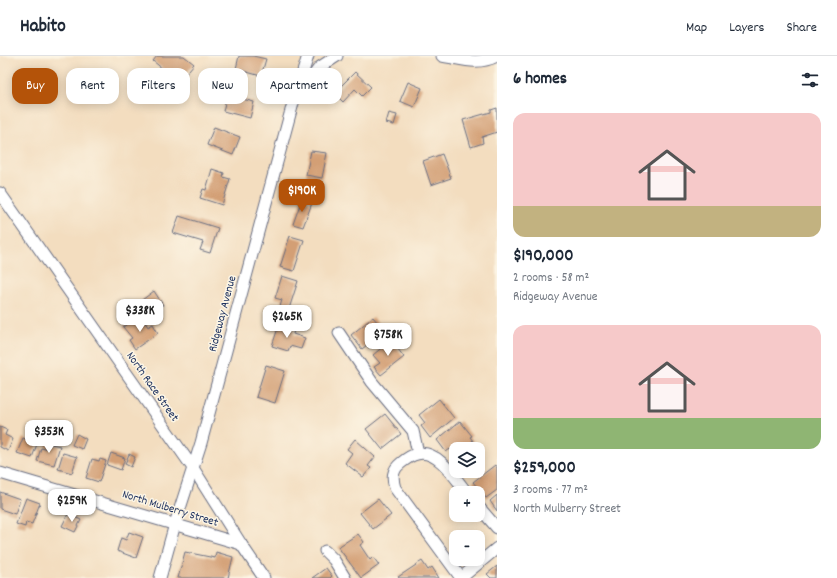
<!DOCTYPE html>
<meta charset="utf-8">
<style>
body{margin:0;font-family:Dekko,sans-serif;background:#f6f6f7;color:#1f2937;height:100vh;display:flex;flex-direction:column;font-size:15px;white-space:nowrap}
*{box-sizing:border-box;margin:0}
p{font-size:13px;color:#747a83}
.icon{flex:none;width:22px;height:22px;fill:none;stroke:currentColor;stroke-width:2;stroke-linecap:round;stroke-linejoin:round}
.map{position:relative;flex:1;overflow:hidden}
.panel{display:flex;flex-direction:column;background:#fff;width:340px}
.panel>*{flex:none}
.hud{position:absolute;left:12px;top:12px;width:380px;height:36px;display:flex;gap:8px}
.fabs{position:absolute;left:449px;top:386px;display:grid;gap:8px}
.fabs a{display:grid;place-items:center;width:36px;height:36px;border-radius:8px;background:#fff;box-shadow:0 2px 10px #0003;font-size:20px}
.price{position:absolute;translate:-50% -34px;padding:0 9px;border-radius:8px;background:#fff;color:#222;font-size:13px;line-height:26px;filter:drop-shadow(0 1px 2px #0008)}
.price::after{content:'';position:absolute;left:50%;top:24px;width:12px;height:9px;margin-left:-6px;background:inherit;clip-path:polygon(0 0,100% 0,50% 100%)}
.price.active{background:#b45309;color:#fff}
ul{padding:0;list-style:none}
li{display:grid;align-content:center;gap:8px;height:212px;padding:0 16px}
li span{display:grid;place-items:center;height:124px;border-radius:12px;color:#555}
li>.icon{margin-inline-start:auto}
span .icon{width:72px;height:72px;fill:#fffc;stroke-width:1}
li b{font-size:17px}
h2{display:flex;justify-content:space-between;align-items:center;height:48px;padding:0 16px;font-size:17px}
.tag{padding:0 14px;border-radius:12px;background:#fff;box-shadow:0 2px 10px #0003;font-size:14px;line-height:36px}
.tag.active{background:#b45309;color:#fff}
header{display:flex;align-items:center;gap:24px;box-sizing:border-box;height:56px;padding:0 20px;background:#fff;border-bottom:1px solid #e0e1e3}
header strong{font-size:19px}
nav{display:flex;gap:22px;margin-inline-start:auto;font-size:14px}
main{display:flex;flex:1;min-height:0}
.map>svg:first-child{display:block}
.building{fill:#d39f74}
.lines{fill:none;stroke-linecap:round;stroke-linejoin:round}
.minor-casing{stroke:#676c80;stroke-width:13}
.minor{stroke:#fff;stroke-width:11}
.labels{text-anchor:middle;dominant-baseline:central;stroke-width:3;stroke-linejoin:round;paint-order:stroke}
.street-label{font-size:12px;fill:#1b2f5e;stroke:#fcf5e5}
</style>
<header>
<strong>Habito</strong>
<nav><a>Map</a><a>Layers</a><a>Share</a></nav>
</header>
<main>
<div class="map">
<svg width="497" height="522" viewBox="0 0 497 522">
<rect width="100%" height="100%" fill="#fcf5e5"/>
<filter id="ink" filterUnits="userSpaceOnUse"><feTurbulence type="fractalNoise" baseFrequency=".025" numOctaves="2"/><feDisplacementMap in="SourceGraphic" scale="8" xChannelSelector="R" yChannelSelector="G"/><feConvolveMatrix kernelMatrix="1 2 1 2 8 2 1 2 1" color-interpolation-filters="sRGB"/></filter>
<filter id="wash" filterUnits="userSpaceOnUse"><feTurbulence type="fractalNoise" baseFrequency=".012" numOctaves="4" result="noise"/><feDisplacementMap in="SourceGraphic" scale="16" xChannelSelector="R" yChannelSelector="G"/><feGaussianBlur stdDeviation="0.9" result="paint"/><feColorMatrix in="noise" values="0 0 0 0 0 0 0 0 0 0 0 0 0 0 0 0 0 1.4 0 .05"/><feComposite in="paint" operator="in"/></filter>
<g filter="url(#wash)">
<rect width="100%" height="100%" fill="#f3ddbf"/>
<g id="blocks">
<g class="building">
<polygon points="157,0 184,0 194,8 179,26 153,5"/>
<polygon points="239,0 253,0 266,3 261,20 236,13"/>
<polygon points="355,16 371,31 362,40 355,33 343,46 334,37"/>
<polygon points="408,26 422,32 414,51 400,45"/>
<polygon points="227,39 254,46 250,62 223,55"/>
<polygon points="497,52 497,76 482,81 483,87 471,91 463,64 491,56 491,54"/>
<polygon points="389,57 397,59 394,69 386,67"/>
<polygon points="214,71 240,81 233,99 207,89"/>
<polygon points="311,95 327,97 322,122 306,119"/>
<polygon points="442,98 451,122 431,129 423,105"/>
<polygon points="212,113 224,117 223,121 230,123 222,149 200,142 203,133 206,134"/>
<polygon points="302,143 312,147 303,171 293,168"/>
<polygon points="179,160 218,172 210,197 200,194 203,186 173,177"/>
<polygon points="290,180 304,184 294,215 280,211"/>
<polygon points="282,220 298,225 288,256 279,254 282,244 275,242"/>
<polygon points="154,235 163,249 151,257 142,244"/>
<polygon points="373,261 387,278 369,292 367,289 362,293 351,279"/>
<polygon points="135,263 140,270 145,266 148,271 153,268 158,277 135,293 129,284 132,282 123,271"/>
<polygon points="279,269 294,274 293,278 305,282 301,293 290,290 288,295 272,290"/>
<polygon points="391,284 404,301 381,319 374,311 380,307 373,299"/>
<polygon points="266,309 285,315 275,347 256,341"/>
<polygon points="439,343 454,362 430,382 421,370 425,367 419,359"/>
<polygon points="385,358 401,378 382,393 366,373"/>
<polygon points="460,365 472,380 470,381 473,385 463,393 456,393 455,400 450,393 446,396 437,384"/>
<polygon points="0,371 7,374 5,379 13,383 8,395 0,391"/>
<polygon points="77,378 86,383 82,393 72,389"/>
<polygon points="23,382 37,388 32,402 17,397"/>
<polygon points="355,383 375,401 368,410 371,412 363,421 345,407 352,397 347,393"/>
<polygon points="47,387 60,390 54,409 37,405 41,392 45,393"/>
<polygon points="63,397 77,401 72,417 58,413"/>
<polygon points="111,397 125,402 121,414 107,409"/>
<polygon points="129,398 135,401 131,411 125,408"/>
<polygon points="92,403 99,405 100,403 106,405 99,426 86,422"/>
<polygon points="495,409 497,412 497,434 486,442 473,426"/>
<polygon points="0,436 20,443 15,458 0,453"/>
<polygon points="497,439 497,455 490,445"/>
<polygon points="26,442 40,447 32,468 26,466 25,471 16,468"/>
<polygon points="378,443 391,459 373,473 360,457"/>
<polygon points="68,458 81,464 75,476 62,470"/>
<polygon points="129,476 143,481 136,502 117,495 121,482 126,484"/>
<polygon points="358,478 364,486 360,489 370,504 373,501 379,509 361,522 338,491"/>
<polygon points="185,496 215,502 216,496 233,501 228,522 178,522"/>
<polygon points="422,505 428,514 432,511 439,522 399,522 398,521"/>
<polygon points="497,510 497,522 491,522 487,518"/>
<polygon points="326,512 332,520 330,522 312,522"/>
</g>
</g>
</g>
<g filter="url(#ink)">
<use href="#blocks" fill-opacity="0" stroke="#676c80" stroke-width="1"/>
<g class="lines">
<g class="minor-casing">
<g id="minor">
<path d="M442,0C462,3 477,10 497,0"/>
<polyline points="301,35 320,11 337,0"/>
<polyline points="0,137 193,412 241,488 264,522"/>
<polyline points="339,277 372,326 413,375 418,397"/>
<polyline points="0,417 241,488"/>
<path d="M467,437C456,423 437,392 417,398C411,399 406,403 401,407C392,414 392,422 395,432L461,522L497,492"/>
<polyline points="478,450 497,472"/>
<polyline points="325,495 334,504 345,522"/>
<polyline points="160,522 175,468 201,387 293,47 308,0"/>
</g>
</g>
<use href="#minor" class="minor"/>
</g>
</g>
<g class="labels">
<g class="street-label">
<text transform="translate(223 258) rotate(-75)">Ridgeway Avenue</text>
<text transform="translate(152 331) rotate(55)">North Race Street</text>
<text transform="translate(170 453) rotate(17)">North Mulberry Street</text>
</g>
</g>
</svg>
<div class="fabs">
<a><svg class="icon" aria-label="layers" viewBox="0 0 24 24"><path d="M12 4l9 5-9 5-9-5zM3 14l9 5 9-5"/></svg></a>
<a>+</a>
<a>−</a>
</div>
<b class="price active" style="left:302px;top:157px">$190K</b>
<b class="price" style="left:140px;top:277px">$338K</b>
<b class="price" style="left:287px;top:283px">$265K</b>
<b class="price" style="left:388px;top:301px">$758K</b>
<b class="price" style="left:49px;top:398px">$353K</b>
<b class="price" style="left:72px;top:467px">$259K</b>
<div class="hud">
<a class="tag active">Buy</a>
<a class="tag">Rent</a>
<a class="tag">Filters</a>
<a class="tag">New</a>
<a class="tag">Apartment</a>
</div>
</div>
<section class="panel">
<h2>6 homes<svg class="icon" aria-label="filters" viewBox="0 0 24 24"><path d="M4 7h16M4 17h16"/><circle cx="9" cy="7" r="2"/><circle cx="15" cy="17" r="2"/></svg></h2>
<ul>
<li><span style="background:linear-gradient(#f6c9c9 75%,#c2b280 0)"><svg class="icon" aria-label="home" viewBox="0 0 24 24"><path d="M3 11l9-7 9 7M6 9v11h12V9"/></svg></span><div><b>$190,000</b><p>2 rooms · 58 m²</p><p>Ridgeway Avenue</p></div></li>
<li><span style="background:linear-gradient(#f6c9c9 75%,#8fb573 0)"><svg class="icon" aria-label="home" viewBox="0 0 24 24"><path d="M3 11l9-7 9 7M6 9v11h12V9"/></svg></span><div><b>$259,000</b><p>3 rooms · 77 m²</p><p>North Mulberry Street</p></div></li>
</ul>
</section>
</main>
